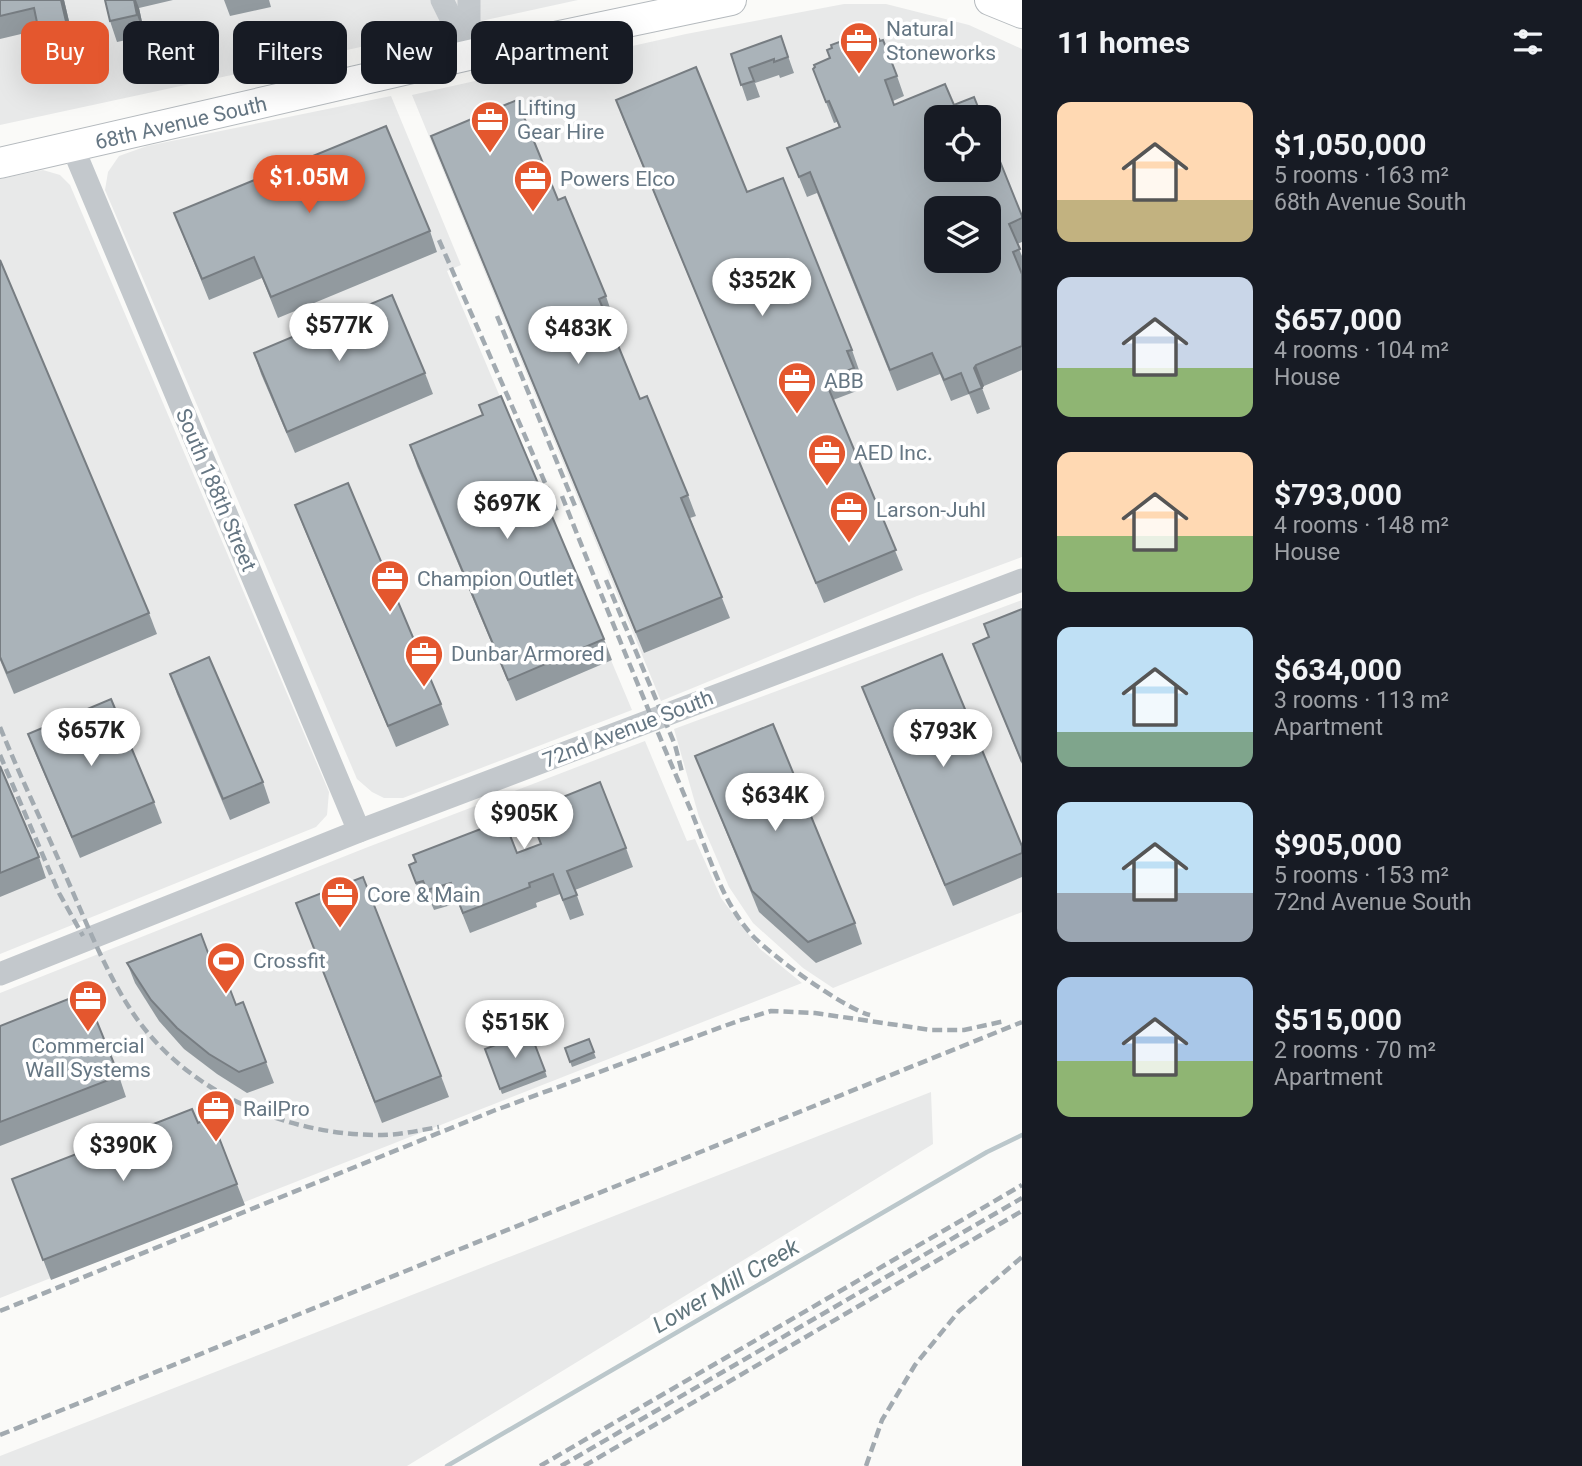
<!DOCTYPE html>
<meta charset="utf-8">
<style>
body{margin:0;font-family:Roboto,sans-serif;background:#242831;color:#f1f3f6;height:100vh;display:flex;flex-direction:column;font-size:26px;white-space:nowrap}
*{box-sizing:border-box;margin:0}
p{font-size:23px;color:#9ea1a6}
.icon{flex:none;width:38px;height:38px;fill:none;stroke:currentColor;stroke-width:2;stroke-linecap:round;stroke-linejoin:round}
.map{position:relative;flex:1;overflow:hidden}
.side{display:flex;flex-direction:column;background:#171b24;width:560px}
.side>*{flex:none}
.banner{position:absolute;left:21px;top:21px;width:665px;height:63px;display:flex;gap:14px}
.controls{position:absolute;left:924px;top:105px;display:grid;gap:14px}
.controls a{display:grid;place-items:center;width:77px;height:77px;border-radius:14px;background:#171b24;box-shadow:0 7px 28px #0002;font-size:35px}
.price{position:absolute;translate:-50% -60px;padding:0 16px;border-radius:24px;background:#fff;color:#222;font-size:23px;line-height:46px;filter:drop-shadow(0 2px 4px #0008)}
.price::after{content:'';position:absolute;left:50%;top:42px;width:21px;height:16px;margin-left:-10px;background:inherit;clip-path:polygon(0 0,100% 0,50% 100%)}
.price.active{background:#e4572e;color:#fff}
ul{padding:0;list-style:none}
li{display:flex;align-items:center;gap:21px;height:175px;padding:0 35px}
li span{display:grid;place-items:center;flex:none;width:196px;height:140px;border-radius:14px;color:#555}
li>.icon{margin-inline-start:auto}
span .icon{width:84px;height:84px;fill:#fffc;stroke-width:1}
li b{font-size:30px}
h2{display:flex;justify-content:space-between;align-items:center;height:84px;padding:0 35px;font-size:30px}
.pill{padding:0 24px;border-radius:14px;background:#171b24;box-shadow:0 7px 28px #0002;font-size:24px;line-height:63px}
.pill.active{background:#e4572e;color:#fff}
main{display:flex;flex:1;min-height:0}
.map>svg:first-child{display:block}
.built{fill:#e8e9e9;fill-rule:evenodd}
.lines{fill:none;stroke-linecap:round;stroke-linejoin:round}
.stream{stroke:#bbc7cb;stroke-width:4.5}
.major-casing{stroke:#b5babe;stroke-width:32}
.minor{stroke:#c3c8cc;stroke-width:23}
.major{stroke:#fff;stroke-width:30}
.rail{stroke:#a2aab0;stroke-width:4.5;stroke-dasharray:10 5;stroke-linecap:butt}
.wall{fill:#929a9f}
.shaded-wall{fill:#777d82}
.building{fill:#aab3b9;stroke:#777d82;stroke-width:2;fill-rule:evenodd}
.labels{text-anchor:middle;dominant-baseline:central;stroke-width:7;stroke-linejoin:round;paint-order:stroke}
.poi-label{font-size:21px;fill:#657683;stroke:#fff;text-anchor:start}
.street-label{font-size:21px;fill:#657683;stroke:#fff}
.water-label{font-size:23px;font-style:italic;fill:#60757c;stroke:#fff}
</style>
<main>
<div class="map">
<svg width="1022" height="1466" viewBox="0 0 1022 1466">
<rect width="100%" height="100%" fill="#fafaf8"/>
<g class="built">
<polygon points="0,0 578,0 0,125"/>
<path d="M844,4H886L969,25L1022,49V557L917,596L661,701L412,95L686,34ZM936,117H989V170H936ZM936,208H989V261H936Z"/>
<polygon points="391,96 461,265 447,271 632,710 403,798 384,798 372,792 357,779 105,190 108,172 119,156 147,146"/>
<polygon points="43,170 60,175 70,185 329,792 327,815 316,827 0,954 0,179"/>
<polygon points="1022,600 1022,912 833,988 803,968 753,923 729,887 699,817 674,729"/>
<polygon points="645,741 687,841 695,839 721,898 760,949 802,983 0,1298 0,993 368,847"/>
<polygon points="931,1092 933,1144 407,1466 0,1466 0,1456"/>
</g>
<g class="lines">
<polyline class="stream" points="447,1466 987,1152 1022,1135"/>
<g class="major-casing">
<g id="major">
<polyline points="990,0 1022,13"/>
<polyline points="0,163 469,55 731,0"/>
</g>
</g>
<g class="minor">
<polyline points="442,0 469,55"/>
<polyline points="469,52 469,0"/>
<polyline points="73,148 359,831"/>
<polyline points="0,974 359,831 1022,580"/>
</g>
<use href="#major" class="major"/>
<g class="rail">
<path d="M439,240C479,332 520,422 558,514"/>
<polyline points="497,316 575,506"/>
<path d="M562,496C603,600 645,703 689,806C707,848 720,900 752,935C770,955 845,1009 870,1015"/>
<polyline points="606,580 675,745 682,772"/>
<path d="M0,727C20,776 43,824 64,872C86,921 106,975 137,1019C192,1095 290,1136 382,1135C401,1135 420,1130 439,1127"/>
<polyline points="0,755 59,893 83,936"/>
<polyline points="0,1311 493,1111 738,1021 771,1011 815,1013 931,1030 964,1030 1005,1021"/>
<polyline points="0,1435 1022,1022"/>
<polyline points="540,1466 1022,1185"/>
<polyline points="561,1466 1022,1198"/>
<polyline points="584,1466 1022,1211"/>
<polyline points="866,1466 882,1420 915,1365 959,1311 1022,1257"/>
</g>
</g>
<g class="wall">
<polygon points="0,0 64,0 76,51 48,58 38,30 0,39"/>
<polygon points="105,0 173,0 139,8 145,36 117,42 110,21"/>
<polygon points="224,0 269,0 271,7 230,16"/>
<polygon points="781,36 794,73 780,78 779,75 755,83 760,97 747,101 731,54"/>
<polygon points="854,39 897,76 904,96 893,101 894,105 954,105 1022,216 1022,242 1017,244 1022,256 1022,370 984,386 982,388 990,409 977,414 969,394 951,401 940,374 897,391 817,193 807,197 787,148 839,127 837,122 834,123 813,69 830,58"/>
<polygon points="616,100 747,192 852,350 859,370 855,371 862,389 833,400 903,570 824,603 624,121"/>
<polygon points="431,136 558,200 606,296 613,317 607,320 640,399 688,495 696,516 690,518 730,618 644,653 439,157"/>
<polygon points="174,213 430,231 437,252 278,318 262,278 209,300"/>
<polygon points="0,260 149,613 157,634 14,694 0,660"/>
<polygon points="254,353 425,373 433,394 295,453 261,374"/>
<polygon points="410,445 604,639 612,660 516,701 417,466"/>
<polygon points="295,505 441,704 449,725 396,747 303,526"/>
<polygon points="1022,609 1022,764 973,644 989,637"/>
<polygon points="170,674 263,782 270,803 230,820 177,694"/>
<polygon points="862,687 1022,846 1022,877 953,906 870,708"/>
<polygon points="28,734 154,802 162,823 80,858 36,755"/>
<polygon points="695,756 855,923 862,944 816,963 759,912"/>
<polygon points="0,766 39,857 46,878 0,897"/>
<polygon points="626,848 633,867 575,890 584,915 570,920 560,894 536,903 537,907 470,933 458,903 434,910 430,901 423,903 409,865 517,853"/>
<polygon points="296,903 441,1076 449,1097 382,1123"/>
<polygon points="127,963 216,974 236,1005 266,1062 274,1083 247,1093 217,1074 184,1049 159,1021 135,983"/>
<polygon points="82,1010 119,1076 126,1097 0,1146 0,1026"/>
<polygon points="589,1039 596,1058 572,1067 565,1048"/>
<polygon points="485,1049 545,1071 547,1077 502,1094"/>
<polygon points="211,1117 245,1205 51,1280 12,1179 198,1123"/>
</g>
<g class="shaded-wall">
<polygon points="61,0 64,0 76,51 68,30"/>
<polygon points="134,0 136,0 139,8 145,36 137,15"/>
<polygon points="976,365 984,386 982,389 974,368"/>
</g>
<g class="building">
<polygon points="0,0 61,0 68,30 40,37 34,8 0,16"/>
<polygon points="105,0 134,0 137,15 110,21"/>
<polygon points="781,36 788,57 774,62 774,59 749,68 754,81 741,85 731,54"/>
<path d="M853,37L854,39L859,37L863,45L879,39L880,41L883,40L897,76L885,80L894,105L945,84L954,105L974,97L982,117H936V170H989V134L1022,216V218L1009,224L1020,249L1013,252L1022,274V346L976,365L974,368L982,388L969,393L961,373L944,380L932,353L890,370L810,172L799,177L787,148L840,127L829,101L826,102L813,69L815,67L814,65L830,58L827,50L832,48L831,45ZM936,208H989V261H936Z"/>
<polygon points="696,67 747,192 783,178 852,350 847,351 854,368 825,380 896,550 816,583 616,100"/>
<polygon points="517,100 558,200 565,197 606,296 599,299 640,399 647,396 688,495 681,498 722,597 636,632 431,136"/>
<polygon points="386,126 430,231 271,297 254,257 202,279 174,213"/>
<polygon points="0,260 149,613 7,673 0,657"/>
<polygon points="392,295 425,373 287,432 254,353"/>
<polygon points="501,396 604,639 508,680 410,445 483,415 479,405"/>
<polygon points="348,483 441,704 388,726 295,505"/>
<polygon points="1022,609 1022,762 973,644 989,637 984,624"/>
<polygon points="942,654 1022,846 1022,853 945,885 862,687"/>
<polygon points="209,657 263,782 223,799 170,674"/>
<polygon points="111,699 154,802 72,837 28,734"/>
<polygon points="773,724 855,923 808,942 752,891 695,756"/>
<polygon points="0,766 39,857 0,873"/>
<polygon points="600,782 626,848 567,871 577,895 563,900 553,874 529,883 530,887 463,913 451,883 427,890 423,881 416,883 409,865 416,862 413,855 504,820 517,853 541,844 528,811"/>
<polygon points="363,877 441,1076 375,1102 296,903"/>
<polygon points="201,934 216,974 223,971 236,1005 243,1002 266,1062 239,1072 209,1054 177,1028 151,1000 127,963"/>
<polygon points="76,996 82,1010 91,1007 119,1076 0,1122 0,1026"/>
<polygon points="530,1032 545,1071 500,1089 485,1049"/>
<polygon points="589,1039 594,1052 570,1062 565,1048"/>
<polygon points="192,1109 198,1123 211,1117 237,1184 43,1260 12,1179"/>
</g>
<defs>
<g id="office-pin" transform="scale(2.0125)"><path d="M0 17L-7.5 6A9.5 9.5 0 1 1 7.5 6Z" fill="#e4572e" stroke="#fff"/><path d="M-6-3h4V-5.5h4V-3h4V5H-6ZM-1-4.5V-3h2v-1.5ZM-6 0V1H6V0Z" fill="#fff"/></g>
<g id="stadium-pin" transform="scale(2.0125)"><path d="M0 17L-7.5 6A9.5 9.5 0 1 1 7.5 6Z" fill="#e4572e" stroke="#fff"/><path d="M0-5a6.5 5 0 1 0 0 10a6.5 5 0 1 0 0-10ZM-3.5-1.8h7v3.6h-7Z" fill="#fff"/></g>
</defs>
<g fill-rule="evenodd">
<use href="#office-pin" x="859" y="41"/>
<use href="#office-pin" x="490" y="120"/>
<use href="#office-pin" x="533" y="179"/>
<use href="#office-pin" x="797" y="381"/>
<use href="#office-pin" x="827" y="453"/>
<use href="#office-pin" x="849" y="510"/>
<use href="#office-pin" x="390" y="579"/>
<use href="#office-pin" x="424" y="654"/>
<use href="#office-pin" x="340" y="895"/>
<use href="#stadium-pin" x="226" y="961"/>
<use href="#office-pin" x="88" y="999"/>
<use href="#office-pin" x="216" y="1109"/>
</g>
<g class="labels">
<g class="poi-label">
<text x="886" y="29">Natural<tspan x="886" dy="24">Stoneworks</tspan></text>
<text x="517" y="108">Lifting<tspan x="517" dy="24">Gear Hire</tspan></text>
<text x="560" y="179">Powers Elco</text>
<text x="824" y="381">ABB</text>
<text x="854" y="453">AED Inc.</text>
<text x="876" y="510">Larson-Juhl</text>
<text x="417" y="579">Champion Outlet</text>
<text x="451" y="654">Dunbar Armored</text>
<text x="367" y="895">Core &amp; Main</text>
<text x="253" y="961">Crossfit</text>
<text x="88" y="1046" text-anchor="middle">Commercial<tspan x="88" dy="24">Wall Systems</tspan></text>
<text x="243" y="1109">RailPro</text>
</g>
<g class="street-label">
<text transform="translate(181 123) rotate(-13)">68th Avenue South</text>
<text transform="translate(216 490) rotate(67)">South 188th Street</text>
<text transform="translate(628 729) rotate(-21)">72nd Avenue South</text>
</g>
<g class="water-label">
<text transform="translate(726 1286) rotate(-30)">Lower Mill Creek</text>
</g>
</g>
</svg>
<div class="controls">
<a><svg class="icon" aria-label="locate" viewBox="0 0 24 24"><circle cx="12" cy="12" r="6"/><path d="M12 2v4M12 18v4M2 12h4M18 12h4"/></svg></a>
<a><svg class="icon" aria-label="layers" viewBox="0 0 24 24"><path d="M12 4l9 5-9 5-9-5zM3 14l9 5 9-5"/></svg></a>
</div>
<b class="price active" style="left:309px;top:215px">$1.05M</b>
<b class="price" style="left:762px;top:318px">$352K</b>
<b class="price" style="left:339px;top:363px">$577K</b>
<b class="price" style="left:578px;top:366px">$483K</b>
<b class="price" style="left:507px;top:541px">$697K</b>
<b class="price" style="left:91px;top:768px">$657K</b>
<b class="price" style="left:943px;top:769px">$793K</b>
<b class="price" style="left:775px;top:833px">$634K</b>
<b class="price" style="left:524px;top:851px">$905K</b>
<b class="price" style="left:515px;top:1060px">$515K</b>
<b class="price" style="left:123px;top:1183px">$390K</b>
<div class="banner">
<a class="pill active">Buy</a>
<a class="pill">Rent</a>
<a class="pill">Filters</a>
<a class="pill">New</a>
<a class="pill">Apartment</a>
</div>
</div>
<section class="side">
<h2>11 homes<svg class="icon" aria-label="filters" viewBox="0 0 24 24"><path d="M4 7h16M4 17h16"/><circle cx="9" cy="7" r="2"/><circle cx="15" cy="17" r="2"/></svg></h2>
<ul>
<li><span style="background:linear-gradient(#ffd9b3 70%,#c2b280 0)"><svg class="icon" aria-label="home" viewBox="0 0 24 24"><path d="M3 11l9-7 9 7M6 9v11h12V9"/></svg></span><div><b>$1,050,000</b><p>5 rooms · 163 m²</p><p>68th Avenue South</p></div></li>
<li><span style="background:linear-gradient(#c9d6e8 65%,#8fb573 0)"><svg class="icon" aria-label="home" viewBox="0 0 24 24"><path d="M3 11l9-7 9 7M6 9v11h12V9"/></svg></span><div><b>$657,000</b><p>4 rooms · 104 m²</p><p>House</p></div></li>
<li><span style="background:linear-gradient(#ffd9b3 60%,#8fb573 0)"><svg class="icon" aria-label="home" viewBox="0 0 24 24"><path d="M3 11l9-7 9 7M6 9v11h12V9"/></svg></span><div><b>$793,000</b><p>4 rooms · 148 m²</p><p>House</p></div></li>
<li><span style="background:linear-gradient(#bfe0f5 75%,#7fa58c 0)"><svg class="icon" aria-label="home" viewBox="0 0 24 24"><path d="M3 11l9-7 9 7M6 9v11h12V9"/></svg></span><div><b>$634,000</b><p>3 rooms · 113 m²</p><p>Apartment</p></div></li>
<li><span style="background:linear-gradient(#bfe0f5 65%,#9aa5b1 0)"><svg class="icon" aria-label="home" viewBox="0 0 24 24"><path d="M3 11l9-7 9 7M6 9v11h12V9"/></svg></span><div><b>$905,000</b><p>5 rooms · 153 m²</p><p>72nd Avenue South</p></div></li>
<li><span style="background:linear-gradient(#a9c7e8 60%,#8fb573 0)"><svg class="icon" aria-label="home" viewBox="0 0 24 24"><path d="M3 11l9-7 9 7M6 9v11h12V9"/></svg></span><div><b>$515,000</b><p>2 rooms · 70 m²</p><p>Apartment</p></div></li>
</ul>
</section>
</main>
